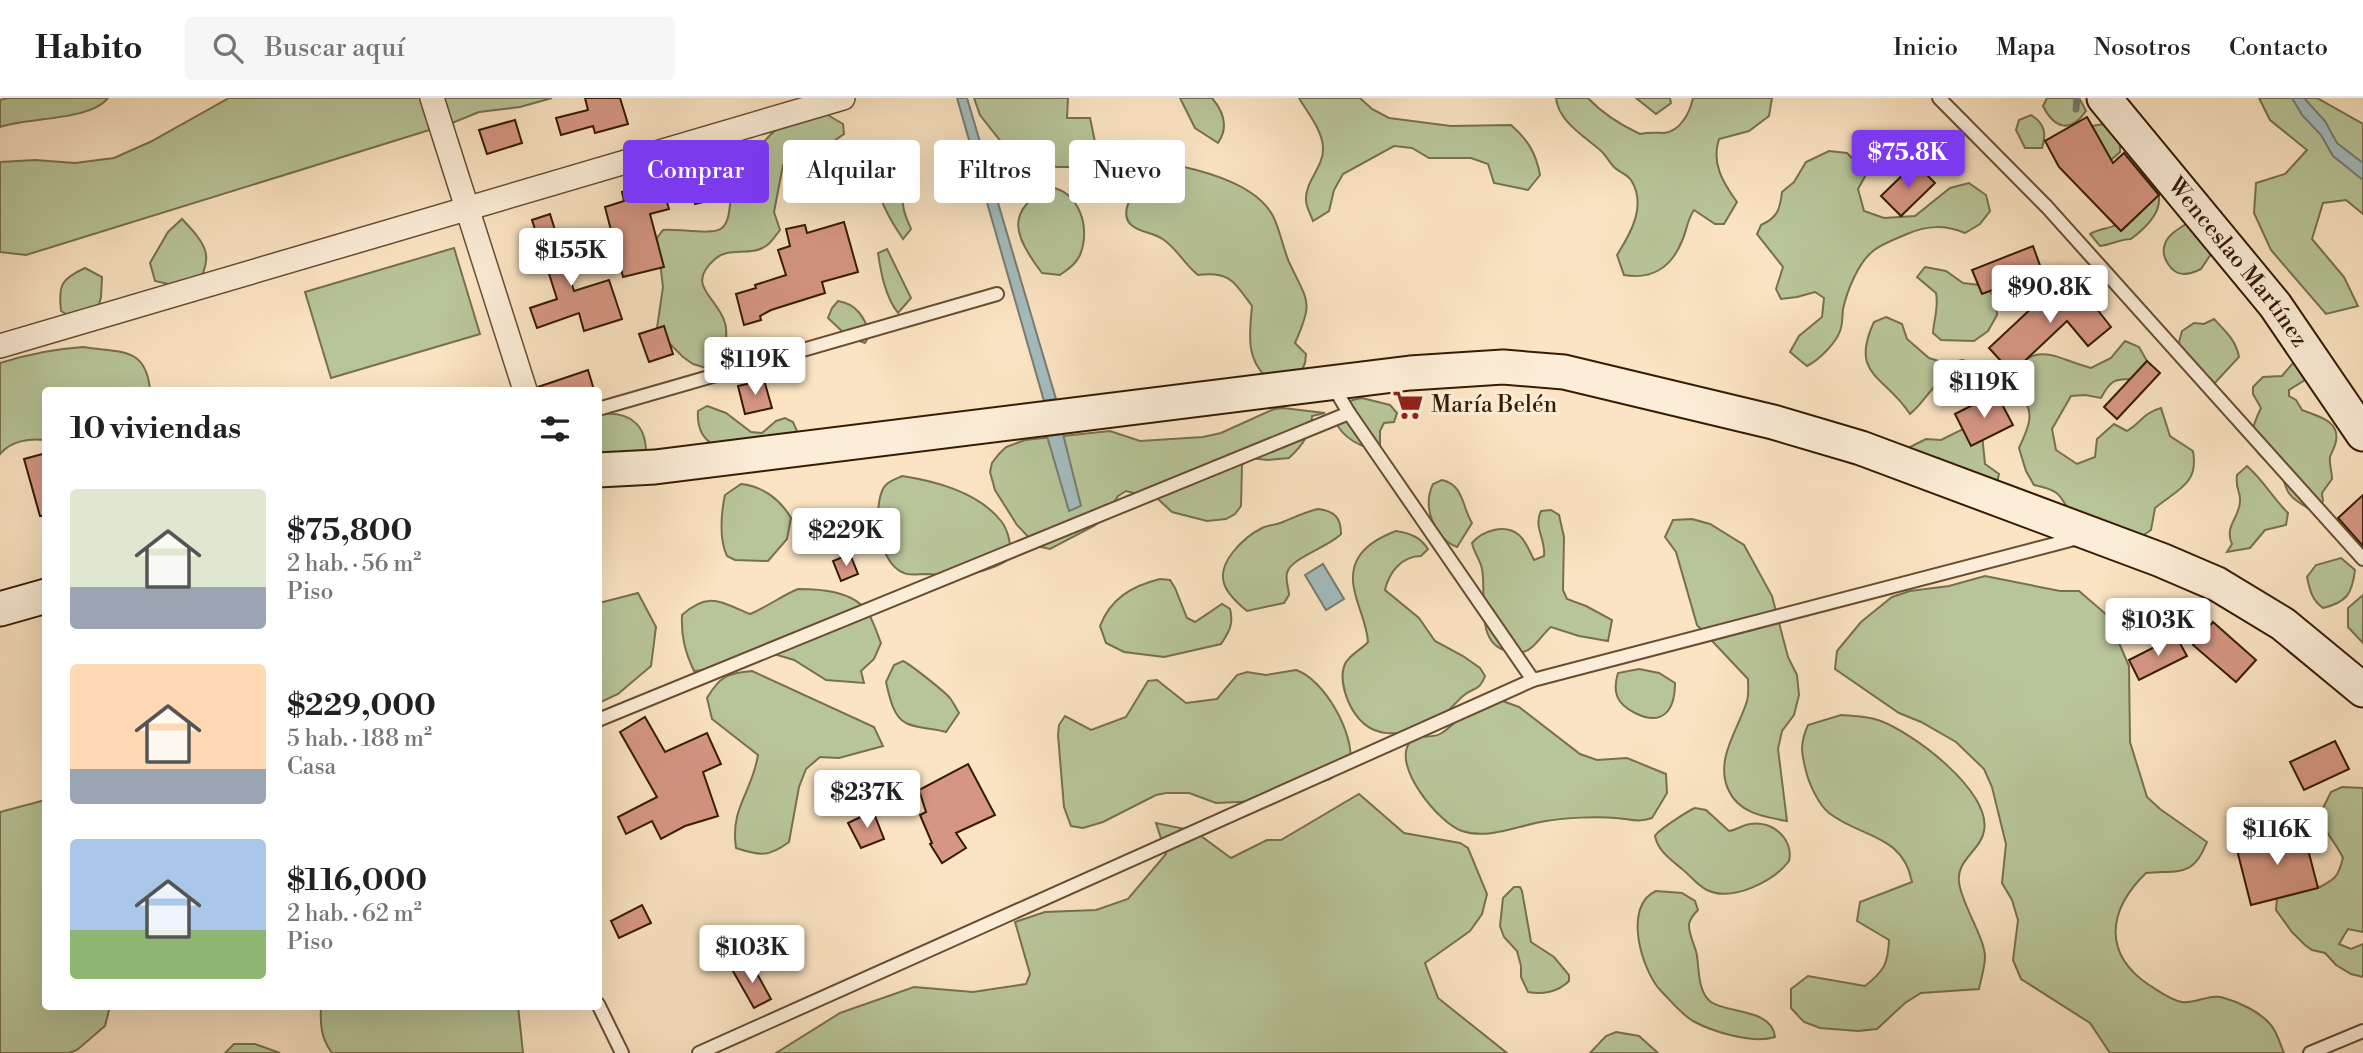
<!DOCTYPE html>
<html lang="es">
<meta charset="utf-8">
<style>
body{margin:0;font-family:"Libre Bodoni",serif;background:#f6f6f6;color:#202124;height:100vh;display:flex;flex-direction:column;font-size:26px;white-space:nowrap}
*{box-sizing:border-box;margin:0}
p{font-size:23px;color:#757577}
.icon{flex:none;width:38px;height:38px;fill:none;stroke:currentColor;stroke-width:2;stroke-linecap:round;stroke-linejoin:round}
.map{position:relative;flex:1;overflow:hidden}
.sheet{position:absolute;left:42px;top:289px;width:560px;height:623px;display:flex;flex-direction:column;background:#fff;border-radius:7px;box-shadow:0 7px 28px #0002}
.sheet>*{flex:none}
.guide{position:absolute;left:623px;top:42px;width:665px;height:63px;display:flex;gap:14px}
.price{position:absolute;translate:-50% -60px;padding:0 16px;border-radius:7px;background:#fff;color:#222;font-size:23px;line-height:46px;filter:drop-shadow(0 2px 4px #0008)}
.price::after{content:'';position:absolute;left:50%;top:42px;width:21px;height:16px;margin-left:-10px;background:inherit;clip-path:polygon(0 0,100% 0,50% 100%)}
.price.current{background:#7c3aed;color:#fff}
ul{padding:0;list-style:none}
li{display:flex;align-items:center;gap:21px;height:175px;padding:0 28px}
li span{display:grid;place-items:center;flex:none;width:196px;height:140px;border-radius:7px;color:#555}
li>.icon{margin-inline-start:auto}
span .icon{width:84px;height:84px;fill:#fffc;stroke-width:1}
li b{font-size:30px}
h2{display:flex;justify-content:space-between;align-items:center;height:84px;padding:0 28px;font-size:30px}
.chip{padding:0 24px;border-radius:7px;background:#fff;box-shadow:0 7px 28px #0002;font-size:24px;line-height:63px}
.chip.current{background:#7c3aed;color:#fff}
header{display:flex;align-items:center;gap:42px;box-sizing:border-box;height:98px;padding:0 35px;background:#fff;border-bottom:2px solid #e0e0e0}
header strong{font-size:33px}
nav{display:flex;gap:38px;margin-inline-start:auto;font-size:24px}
.search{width:490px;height:63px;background:#f6f6f6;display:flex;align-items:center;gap:18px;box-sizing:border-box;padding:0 24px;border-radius:7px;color:#757577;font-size:26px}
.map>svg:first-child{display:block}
.green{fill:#b8c599;stroke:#77704e;stroke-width:2}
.water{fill:#a3bcbe;stroke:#777c73;stroke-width:2}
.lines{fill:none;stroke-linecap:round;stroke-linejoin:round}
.stream{stroke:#777c73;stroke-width:7}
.building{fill:#d69684;stroke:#361b02;stroke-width:2}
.lane-casing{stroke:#674d32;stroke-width:16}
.street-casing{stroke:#674d32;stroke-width:26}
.secondary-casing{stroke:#361b02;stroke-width:37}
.lane{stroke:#fcedd8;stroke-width:12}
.street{stroke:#fcedd8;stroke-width:23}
.secondary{stroke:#fcedd8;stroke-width:33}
.labels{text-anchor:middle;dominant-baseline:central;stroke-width:6;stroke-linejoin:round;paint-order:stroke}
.street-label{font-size:23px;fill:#361b02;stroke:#fcedd8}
.poi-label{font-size:23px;fill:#361b02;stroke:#fcedd8;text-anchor:start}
</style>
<header>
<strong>Habito</strong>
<div class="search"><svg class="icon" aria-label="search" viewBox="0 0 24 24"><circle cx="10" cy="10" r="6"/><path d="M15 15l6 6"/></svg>Buscar aquí</div>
<nav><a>Inicio</a><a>Mapa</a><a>Nosotros</a><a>Contacto</a></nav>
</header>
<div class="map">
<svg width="2363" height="955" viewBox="0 0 2363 955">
<rect width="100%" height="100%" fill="#fbe4c3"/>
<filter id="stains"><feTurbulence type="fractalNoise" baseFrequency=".00286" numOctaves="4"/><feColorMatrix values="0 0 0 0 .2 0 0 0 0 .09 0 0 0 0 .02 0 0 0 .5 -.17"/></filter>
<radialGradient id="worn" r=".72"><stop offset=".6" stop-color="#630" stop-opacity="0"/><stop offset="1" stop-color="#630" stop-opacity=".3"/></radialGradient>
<g class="green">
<path d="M8,0H108C91,23 27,19 0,29V2Z"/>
<polygon points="229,0 552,0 520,9 479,14 452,25 26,157 0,154 0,64 35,62 75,65 114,60 150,44"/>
<polygon points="974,0 1068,0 1067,20 1090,20 1098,58 1079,69 1057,69 1021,61 1006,50 980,17"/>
<path d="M1180,0H1212C1224,14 1229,29 1218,45L1195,30Z"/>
<path d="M1299,0H1360L1372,11L1389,20L1451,28L1511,27C1528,42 1536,55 1540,77L1528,92L1494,85L1488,66L1471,60H1429L1412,50L1394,48L1343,76L1334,92L1329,113L1313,123C1311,117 1306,109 1306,102C1305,83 1324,69 1323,50C1323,33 1307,14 1299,0Z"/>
<path d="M1556,0H1588C1603,16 1621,27 1640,36C1649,34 1655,35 1664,35C1681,33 1690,14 1693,0H1772L1769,18L1749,33L1719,41C1711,65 1723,85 1737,104L1724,126H1715L1694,112C1687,122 1687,132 1682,143C1671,170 1651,182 1624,177L1617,157C1631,135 1647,107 1631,82C1627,76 1619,74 1614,69C1609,64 1606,57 1600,52C1584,38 1558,23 1556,0Z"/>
<polygon points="1636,0 1670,0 1671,5 1656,16"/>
<path d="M2047,0H2079L2086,13C2070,36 2054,30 2043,8Z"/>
<polygon points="2259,0 2317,0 2363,26 2363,116 2346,102 2323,105 2312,141 2344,179 2358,208 2326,216 2271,152 2254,115 2256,85 2285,76 2307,52 2270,22"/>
<path d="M826,16L843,26L844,36L828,47L790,60L783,67L774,114L780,132C776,137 771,145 766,148C750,159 729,148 715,161C684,188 718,199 725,225C729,237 723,255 722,267L713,272L693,266L683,259L662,238L657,230L663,189L657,140L663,132C677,130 713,138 722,130C731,122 729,105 732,94C737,74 769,32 789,23C799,19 814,18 826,16Z"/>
<path d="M2031,17C2044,25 2047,35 2042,50H2025L2016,32L2019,22Z"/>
<polygon points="2104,26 2113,29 2120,42 2120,54 2112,61 2101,65 2091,28"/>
<path d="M1829,53L1847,55L1867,75L1858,91L1864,113L1884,120L1915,118L1950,90L1969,85L1986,97L1990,113L1980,126L1965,135C1945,127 1928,127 1907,136C1896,141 1883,145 1873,153C1858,165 1847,193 1843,211C1842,218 1843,226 1840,233C1836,245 1819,262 1807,268L1790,254L1799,238L1822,219L1824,200L1815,194L1797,199L1781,201L1776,191L1783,169L1757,136L1761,127C1777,120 1780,112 1782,94L1794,84L1806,64Z"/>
<path d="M879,63C891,68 904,77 905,92C905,100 903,96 903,103C902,113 908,123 911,131L903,141C888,119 876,97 874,70Z"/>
<path d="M1180,68C1211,75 1257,88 1273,118C1280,132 1283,150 1289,164C1308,205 1314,202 1295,245L1306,256L1305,265L1301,274L1266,279C1245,259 1250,234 1252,208C1234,184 1230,173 1198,177C1185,167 1178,152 1164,142C1155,135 1143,135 1134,129C1113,116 1140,85 1149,73Z"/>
<path d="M2147,74C2171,102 2156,122 2131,141C2120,141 2111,147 2100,148L2090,136C2100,130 2110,131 2120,125L2130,76Z"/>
<path d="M1050,89C1080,94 1091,131 1080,157C1076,166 1068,171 1060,177L1042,175C1015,140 1003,113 1050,89Z"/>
<path d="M182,121C208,148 215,160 194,192L155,183L150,165L168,134Z"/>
<path d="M2186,126L2201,128L2207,137L2211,156L2201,171C2197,173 2189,176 2184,176C2171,176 2160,158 2165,146C2168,137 2178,131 2186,126Z"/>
<polygon points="454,150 480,236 331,280 305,194"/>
<path d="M887,151L911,200L898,215C885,198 881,175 878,155Z"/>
<path d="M1925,169L1946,173L1963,185L1980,187L1989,192L1996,201L1997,217L1988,233L1974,243L1941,242L1933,235C1934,220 1939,209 1936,195L1917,179Z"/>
<path d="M85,170L102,179L101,199L92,232L61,213C58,187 61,181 85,170Z"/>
<path d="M838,203C857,206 864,219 870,236L865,245L848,239L828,220L832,210Z"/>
<path d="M1886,219L1902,226L1907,241L1929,260L1945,265L1963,262L1984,273L1980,285L1968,293L1937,286C1927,296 1921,307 1910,316C1885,277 1849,278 1874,224Z"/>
<path d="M2214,221C2225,233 2236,242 2239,259L2211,289L2195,283L2182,263L2179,244L2182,233L2194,225L2204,226Z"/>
<path d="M2125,243L2139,249L2147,263L2139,281C2117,281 2112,279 2101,300L2085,297L2071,298L2052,331L2056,352L2077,366L2095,359L2097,341L2114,326L2127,333C2142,324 2143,315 2161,310L2170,338L2193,353C2199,386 2178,391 2155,410L2151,432L2135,443L2073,419C2059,397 2062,393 2034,387L2026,373L2019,350C2025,336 2037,316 2023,302C2016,294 2011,290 2006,280C2039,241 2050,259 2091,270L2111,260Z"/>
<path d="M83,249C118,255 146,247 150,292H46L45,342C29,340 11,343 0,356V265C28,256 54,251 83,249Z"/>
<path d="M2301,262L2308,280L2289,292V298L2296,302L2302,312C2316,318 2340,322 2336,343C2335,349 2332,353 2330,359C2329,366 2332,374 2332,381L2322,395L2323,403L2317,410L2309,411C2301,405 2289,400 2286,389C2283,383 2284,379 2280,374C2276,368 2269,364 2263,360C2246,345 2252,328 2261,310L2253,296V289L2263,279L2282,278L2292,266Z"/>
<path d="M1362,300L1390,307L1397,315L1394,324L1384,325L1380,333V354C1362,349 1342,341 1335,322C1341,307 1347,302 1362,300Z"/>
<path d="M707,308L726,315L751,334L762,335L776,323L785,320L793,324L797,333L791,341L714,347C701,340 697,328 698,313Z"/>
<path d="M1283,310L1325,315L1312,318C1312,335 1301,349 1289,360L1268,362L1249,360L1242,367L1241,408L1235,416L1226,421L1207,423L1172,414L1158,401L1126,393L1118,398L1102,422L1094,428L1050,451L1041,449L1033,444L1017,427L995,392L990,374L992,365L999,356L1006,349L1025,342L1110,333L1140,343L1203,339L1221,335L1274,311Z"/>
<path d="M603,316C633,314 647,329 646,358L599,369L598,320Z"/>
<polygon points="1967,329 1982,336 1985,366 1999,376 1997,385 1963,377 1939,360 1923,363 1906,351 1926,341 1941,342"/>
<path d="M2247,368C2263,382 2273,400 2288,415L2286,427L2265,432L2250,450L2227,454L2232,446C2224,429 2239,420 2240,404C2241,393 2235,392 2237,377Z"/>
<path d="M902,378C935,383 979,395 1001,423C1009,433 1010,446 1012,459C986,478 957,478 925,476C919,476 909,478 904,475C878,466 872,409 884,389C888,383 896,381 902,378Z"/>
<path d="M1442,382C1464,387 1462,409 1472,425L1457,449C1434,440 1422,409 1433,386Z"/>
<path d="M741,386C762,388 780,401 791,420L787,441L768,463L735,462L727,458C719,441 721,415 725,397Z"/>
<path d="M1318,411C1335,413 1341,420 1341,436C1329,449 1290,460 1287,475C1285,481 1289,491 1289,497L1284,505L1247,513C1225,495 1213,479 1233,454C1241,444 1250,436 1262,430C1268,427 1276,427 1283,424C1295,419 1305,414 1318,411Z"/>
<path d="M1551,412L1559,417L1564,439L1563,492L1567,501L1586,508L1612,522L1608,543L1579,538L1551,529C1542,536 1535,551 1523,554C1519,556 1512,554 1507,553C1474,545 1487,496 1482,471C1480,461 1474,455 1472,445C1482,433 1505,425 1519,437C1526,443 1530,454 1534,462L1544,458C1546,441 1533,429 1541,413Z"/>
<path d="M1692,421L1710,426L1744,447L1772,498L1788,559L1797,577L1799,597L1794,617L1782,633L1778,651L1787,723C1764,719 1738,715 1728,691C1715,661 1738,632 1747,603C1749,596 1748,588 1748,581L1697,527L1676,454L1665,439L1673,422Z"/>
<path d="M1396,433C1410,435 1420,439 1428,451L1421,458C1402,458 1389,474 1385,492L1419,520L1435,543L1463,558L1480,570L1485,578C1479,594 1473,589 1463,598C1455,605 1448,615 1438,620C1403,640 1367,646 1348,603C1344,593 1340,577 1345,566C1349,557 1361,552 1368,544C1367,527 1359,512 1355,495C1346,461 1367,444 1396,433Z"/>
<path d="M2341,460L2355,472C2352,496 2347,504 2323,510C2312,502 2310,493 2307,479L2316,467Z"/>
<path d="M1985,478L2060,493H2079L2107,517L2129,568L2130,644L2147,699L2160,711L2207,744C2193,780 2179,772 2146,775C2108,812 2102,855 2149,887C2159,893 2170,902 2182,904C2195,906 2211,895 2224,900C2239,904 2260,914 2270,926C2277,933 2280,946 2284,955H2110L2090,925L2021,881L2013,862L2018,822L2012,802L2002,785L2006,746L1992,689L1984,671L1956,644L1921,624L1899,615L1835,571L1837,553L1861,524L1892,499L1910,493L1949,488Z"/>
<path d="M1160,481L1170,482L1175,490L1187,520L1195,524L1222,506L1230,511C1234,526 1229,534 1221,546L1164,559L1124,554L1106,545L1100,528C1111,500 1132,488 1160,481Z"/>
<path d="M798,491C821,491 852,493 867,513C873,522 877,535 881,545L874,561L861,573L864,585L826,582L794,562L774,556L716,571L694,573C685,554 681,538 682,517C709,493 720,504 750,516C767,509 781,498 798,491Z"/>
<polygon points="638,495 656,529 651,568 618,596 599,605 599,505"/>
<polygon points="2363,497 2363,545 2348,529 2348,510"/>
<path d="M903,563C910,566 945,594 950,600C953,604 956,610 959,615L946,634C934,630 917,631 906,625C893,619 889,597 886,584L894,567Z"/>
<path d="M1639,571L1659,575L1675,585C1675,612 1663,629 1635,615C1617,606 1612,595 1618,575Z"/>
<path d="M1296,572C1324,581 1355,636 1350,665L1330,681L1261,703L1216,705L1189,695H1166L1156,697L1103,724L1083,730L1071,728L1064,709L1058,637L1059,627L1065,618L1091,632L1126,619L1148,583L1157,582L1186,605L1217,601L1237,577L1247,574L1266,577Z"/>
<path d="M752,573L874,629L883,648L839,660L820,659L806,671L799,689L789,744C769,759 760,758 736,750C730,709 752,695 758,657L712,621L707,600C720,578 728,575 752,573Z"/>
<path d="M1500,602L1519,609L1580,656L1597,662L1627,660L1666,676L1667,695L1652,720C1638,725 1630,721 1616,720C1596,718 1565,720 1546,723C1519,727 1489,742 1462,733C1440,726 1391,668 1410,644C1418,635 1431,641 1440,636C1451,630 1459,619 1469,612C1478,607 1490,605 1500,602Z"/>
<path d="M1841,617C1854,618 1866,618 1878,622C1911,633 1992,693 1984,733C1981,752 1956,762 1959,784C1961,805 1985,840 1985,859C1985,869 1981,881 1979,891L1921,895L1905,905L1877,931L1858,933L1820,930L1804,924L1791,910V891L1808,878L1865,888C1884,873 1888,866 1889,842L1857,823L1860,804L1912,784C1903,736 1861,740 1829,715C1819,707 1809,686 1806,673C1801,654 1800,645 1808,627Z"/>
<path d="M2342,689L2363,690V834L2348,831L2339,846L2351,851L2363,846V879L2351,876L2336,867L2325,855L2312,852L2305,847L2292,834L2276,812L2277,799L2312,787L2320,789C2337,780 2338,778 2343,760C2335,743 2324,735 2320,716L2331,694Z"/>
<polygon points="1359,696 1404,735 1460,745 1468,750 1487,796 1482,816 1470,833 1425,865 1438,900 1507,955 776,955 840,915 914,889 973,894 1026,886 1030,876 1015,824 1045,814 1096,812 1128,801 1166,756 1156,725 1194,733 1231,760 1267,742 1281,742"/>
<polygon points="45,702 46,908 110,908 105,928 77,952 69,955 0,955 0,714"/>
<path d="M1695,710L1706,712L1729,733C1737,732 1742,727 1750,726C1772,722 1794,741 1789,763C1773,784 1732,804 1707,792C1697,787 1690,777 1682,771C1670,761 1658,753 1655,738C1658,732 1688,713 1695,710Z"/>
<path d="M1514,789H1520L1522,793L1531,844L1554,859L1569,877V883C1558,894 1542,897 1528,894L1521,879V868L1517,853L1504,839L1500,828L1503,800Z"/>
<path d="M1656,793L1682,795L1695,803L1698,812C1694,816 1690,821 1689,826C1688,836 1696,849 1697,858C1699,871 1698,895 1711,904C1728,916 1772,910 1775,939C1753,946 1713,934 1693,923C1682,917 1670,902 1661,893C1642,873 1622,808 1656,793Z"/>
<path d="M321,908H518L523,955H332C321,940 320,927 321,908Z"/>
<polygon points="1616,934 1639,938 1658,955 1590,955 1606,938"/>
<polygon points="234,946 255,946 280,955 225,955"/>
</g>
<g class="water">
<polygon points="957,0 967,0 1056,301 1044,303"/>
<polygon points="2292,0 2304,0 2325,23 2337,45 2363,65 2363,82 2333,58 2321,37 2302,17"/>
<polygon points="1063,336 1081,408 1069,413 1047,338"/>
<polygon points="1323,466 1344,501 1326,512 1305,477"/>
</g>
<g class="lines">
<polyline class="stream" points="2076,11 2077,0"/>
</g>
<g class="building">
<polygon points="585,0 620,0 628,26 595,35 593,28 561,37 556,20 588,12"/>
<polygon points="2087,19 2113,65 2124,55 2159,97 2121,133 2059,69 2045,43"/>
<polygon points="515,22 522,45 487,56 479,32"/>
<polygon points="1915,65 1935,85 1901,118 1881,98"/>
<polygon points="715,81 720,100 695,106 689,90"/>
<polygon points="639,89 642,100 664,94 669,111 650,116 664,169 623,179 605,109 624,103 622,94"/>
<polygon points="550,116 574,193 609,182 622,221 584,233 579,215 537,230 530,210 557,201 532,122"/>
<polygon points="844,124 858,174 822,184 825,195 771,212 760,218 761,222 744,227 736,196 756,190 755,187 786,177 778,152 790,148 786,131 805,127 807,135"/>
<polygon points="2033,148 2042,173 1982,196 1972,172"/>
<polygon points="2074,182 2111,229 2088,248 2067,223 2012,275 1989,250 2050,193 2052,199"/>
<polygon points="664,228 673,256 649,264 639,236"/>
<polygon points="2147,263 2160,275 2117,321 2104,309"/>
<polygon points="588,272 594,292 539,292 538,289"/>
<polygon points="764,282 772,310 745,316 738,288"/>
<polygon points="1996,295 2013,327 1971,348 1955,316"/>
<polygon points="46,355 46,418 40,418 24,361"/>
<polygon points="2363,397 2363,448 2338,420"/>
<polygon points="850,456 858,476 841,483 833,463"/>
<polygon points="2213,524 2256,562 2236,584 2193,547"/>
<polygon points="2176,538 2187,558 2139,582 2129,562"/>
<polygon points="645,619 665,654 707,635 721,666 703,674 718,718 685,728 661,741 652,723 626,736 618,719 657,699 620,634"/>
<polygon points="2335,643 2349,671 2304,692 2290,664"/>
<polygon points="968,666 995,717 956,735 966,750 942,765 930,746 932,745 920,717 926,714 919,692"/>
<polygon points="873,713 884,741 861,750 848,725"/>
<polygon points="2303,732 2318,790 2251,807 2236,748"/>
<polygon points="642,807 651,825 619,840 611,823"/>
<polygon points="750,863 771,901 754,910 733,873"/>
</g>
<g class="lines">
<g class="lane-casing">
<g id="lane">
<polyline points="1939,0 2047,109 2363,461"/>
<polyline points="1333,288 1349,315 1533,582"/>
<polyline points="598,311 997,196"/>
<polyline points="598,622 1349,315"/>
<polyline points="598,906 622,955"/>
<polyline points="699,955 1533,582 2078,440"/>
<polyline points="2310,955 2363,933"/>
</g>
</g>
<g class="street-casing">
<g id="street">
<polyline points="432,0 525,292"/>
<polyline points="0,248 843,0"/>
</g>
</g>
<g class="secondary-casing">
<g id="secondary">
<path id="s1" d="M2104,0L2275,207L2363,336"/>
<polyline points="598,372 655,369 1410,275 1503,269 1564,274 1773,324 1861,350 2161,462 2217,486 2283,526 2363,592"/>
<polyline points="0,511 46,498"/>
</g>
</g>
<use href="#lane" class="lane"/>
<use href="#street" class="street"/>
<use href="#secondary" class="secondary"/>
</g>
<defs>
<g id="supermarket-bare" transform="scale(2.415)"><path d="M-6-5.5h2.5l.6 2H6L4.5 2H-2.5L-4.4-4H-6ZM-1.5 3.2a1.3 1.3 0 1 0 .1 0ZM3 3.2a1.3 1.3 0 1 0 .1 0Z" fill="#8f2418" stroke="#fcedd8" stroke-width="2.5" paint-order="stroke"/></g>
</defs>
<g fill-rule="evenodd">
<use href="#supermarket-bare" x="1408" y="307"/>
</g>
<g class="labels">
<g class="street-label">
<text stroke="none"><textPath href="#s1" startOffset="212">Wenceslao Martínez</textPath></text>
</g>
<g class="poi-label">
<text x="1431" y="307">María Belén</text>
</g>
</g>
<rect width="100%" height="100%" filter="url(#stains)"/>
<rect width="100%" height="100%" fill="url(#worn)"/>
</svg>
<b class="price current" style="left:1908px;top:92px">$75.8K</b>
<b class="price" style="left:571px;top:190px">$155K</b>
<b class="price" style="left:2050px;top:227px">$90.8K</b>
<b class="price" style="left:755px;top:299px">$119K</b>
<b class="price" style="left:1984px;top:322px">$119K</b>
<b class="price" style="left:846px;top:470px">$229K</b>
<b class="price" style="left:2158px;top:560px">$103K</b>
<b class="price" style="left:867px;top:732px">$237K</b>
<b class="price" style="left:2277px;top:769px">$116K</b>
<b class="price" style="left:752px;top:887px">$103K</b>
<div class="guide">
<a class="chip current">Comprar</a>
<a class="chip">Alquilar</a>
<a class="chip">Filtros</a>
<a class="chip">Nuevo</a>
</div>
<section class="sheet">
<h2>10 viviendas<svg class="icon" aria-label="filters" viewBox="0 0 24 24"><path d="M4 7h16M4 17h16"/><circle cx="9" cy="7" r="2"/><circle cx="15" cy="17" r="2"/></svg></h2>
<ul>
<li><span style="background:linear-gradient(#dfe7d0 70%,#9aa5b1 0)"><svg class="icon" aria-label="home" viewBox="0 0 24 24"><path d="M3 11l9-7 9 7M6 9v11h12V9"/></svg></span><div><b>$75,800</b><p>2 hab. · 56 m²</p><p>Piso</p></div></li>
<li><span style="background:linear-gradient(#ffd9b3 75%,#9aa5b1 0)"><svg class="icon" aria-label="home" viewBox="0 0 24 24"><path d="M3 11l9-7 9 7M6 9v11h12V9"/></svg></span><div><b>$229,000</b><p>5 hab. · 188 m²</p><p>Casa</p></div></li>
<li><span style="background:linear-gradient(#a9c7e8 65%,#8fb573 0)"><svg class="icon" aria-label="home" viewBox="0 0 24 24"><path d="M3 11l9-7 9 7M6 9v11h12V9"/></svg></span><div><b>$116,000</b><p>2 hab. · 62 m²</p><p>Piso</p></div></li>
</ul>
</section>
</div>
